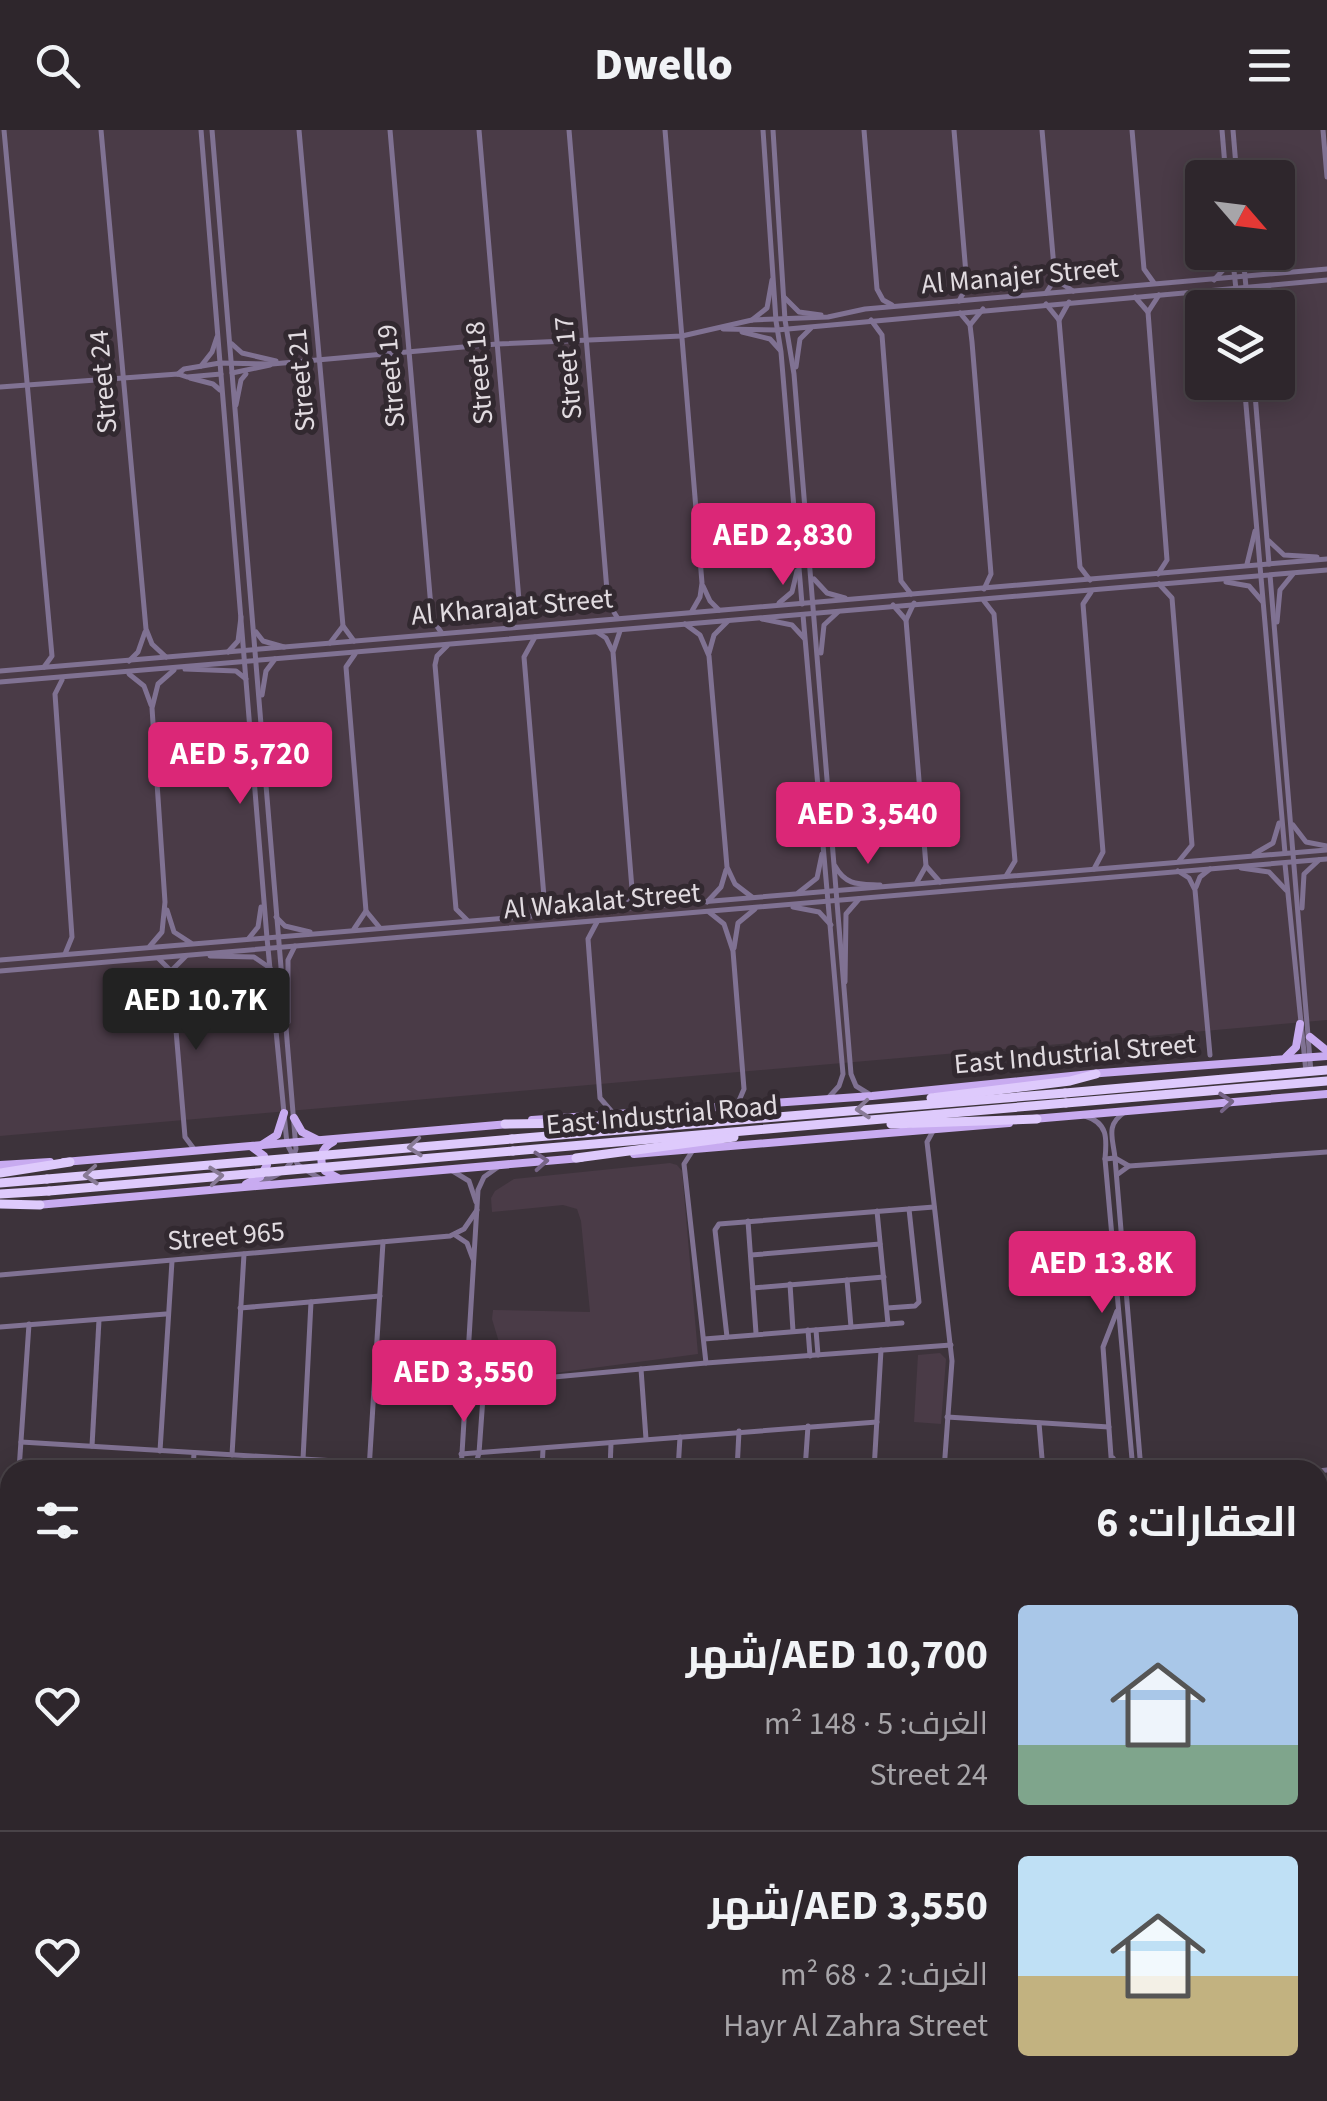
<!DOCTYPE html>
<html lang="ar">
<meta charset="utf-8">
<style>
body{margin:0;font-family:"Source Sans 3",Cairo,sans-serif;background:#3a3238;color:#f1f3f6;direction:rtl;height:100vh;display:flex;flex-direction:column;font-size:38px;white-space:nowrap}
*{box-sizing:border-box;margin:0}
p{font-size:32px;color:#a7a5a9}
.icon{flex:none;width:55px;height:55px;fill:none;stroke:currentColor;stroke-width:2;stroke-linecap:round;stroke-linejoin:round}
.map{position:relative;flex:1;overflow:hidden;direction:ltr}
.sheet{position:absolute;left:0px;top:1330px;width:1328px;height:642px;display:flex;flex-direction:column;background:#2e262c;border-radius:30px 30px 0 0;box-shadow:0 5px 25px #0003,0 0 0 2px #494348;direction:rtl}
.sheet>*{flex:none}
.needle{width:65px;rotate:118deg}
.controls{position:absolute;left:1185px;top:30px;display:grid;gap:20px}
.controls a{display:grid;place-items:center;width:110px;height:110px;border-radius:10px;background:#2e262c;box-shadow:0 5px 25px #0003,0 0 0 2px #494348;font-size:50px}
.price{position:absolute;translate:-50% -85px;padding:0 22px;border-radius:10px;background:#db2777;color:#fff;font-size:32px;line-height:65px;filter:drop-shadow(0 2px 5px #0008)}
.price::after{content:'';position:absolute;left:50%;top:60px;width:30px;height:22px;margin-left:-15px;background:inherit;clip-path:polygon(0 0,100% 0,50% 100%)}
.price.current{background:#222;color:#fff}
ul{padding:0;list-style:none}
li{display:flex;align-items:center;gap:30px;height:250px;padding:0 30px}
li+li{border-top:2px solid #494348}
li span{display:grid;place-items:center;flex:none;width:280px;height:200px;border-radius:10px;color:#555}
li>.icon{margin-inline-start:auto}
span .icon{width:120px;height:120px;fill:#fffc;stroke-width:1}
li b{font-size:42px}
h2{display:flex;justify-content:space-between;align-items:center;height:120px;padding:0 30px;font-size:42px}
header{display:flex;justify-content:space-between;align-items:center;height:130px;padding:0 30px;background:#2e262c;font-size:45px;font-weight:800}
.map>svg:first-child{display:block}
.built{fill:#4a3b47;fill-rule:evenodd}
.green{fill:#853526}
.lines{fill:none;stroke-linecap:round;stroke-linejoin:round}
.minor{stroke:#807293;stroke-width:5}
.major{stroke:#c8abf0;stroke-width:8}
.highway{stroke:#decafc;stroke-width:9}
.highway-bridge{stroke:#decafc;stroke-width:9}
.oneway{stroke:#766486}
.oneway2{stroke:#887a96}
.labels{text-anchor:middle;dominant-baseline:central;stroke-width:10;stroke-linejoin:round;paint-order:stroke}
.street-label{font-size:28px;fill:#e1dbe0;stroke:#322930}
</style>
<header><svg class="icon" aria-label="menu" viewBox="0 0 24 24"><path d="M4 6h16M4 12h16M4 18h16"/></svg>Dwello<svg class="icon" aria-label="search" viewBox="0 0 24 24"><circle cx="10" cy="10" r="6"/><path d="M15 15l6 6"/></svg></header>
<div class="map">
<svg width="1327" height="1971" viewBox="0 0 1327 1971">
<rect width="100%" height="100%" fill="#3d333b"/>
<g class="built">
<path d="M0,0H1327V890L1114,909L1113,917L1097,918L1095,911L0,1006ZM1202,48H1278V122H1202ZM1202,178H1278V252H1202Z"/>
<polygon points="670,1033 677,1035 682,1041 698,1224 510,1249 492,1189 493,1180 590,1182 581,1091 577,1079 563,1075 492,1082 491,1068 495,1061 514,1049"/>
<polygon points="940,1223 946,1229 941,1294 914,1292 918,1225"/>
</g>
<polygon class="green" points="182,1963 182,1962 406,1963 405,1971 182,1971"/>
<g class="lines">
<g class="minor">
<polyline points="4,0 52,526 44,537"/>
<polyline points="101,0 146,499 152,514 166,527"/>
<polyline points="201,0 267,808 287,1014 298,1035 319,1048"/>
<path d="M212,0L296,1019C291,1042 274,1048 252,1054"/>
<polyline points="299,0 343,496 354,511"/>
<polyline points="390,0 432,489 441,502"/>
<polyline points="479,0 520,482 511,497"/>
<polyline points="569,0 608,473 617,487"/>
<polyline points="665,0 702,453 700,467 692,481"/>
<polyline points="763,0 776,191 781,222 802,474"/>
<polyline points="773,0 785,190 794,244 851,944 856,956 869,964"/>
<polyline points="864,0 877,159 883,170 892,175"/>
<polyline points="954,0 967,156 959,171"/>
<polyline points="1042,0 1055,149 1046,163"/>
<polyline points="1132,0 1144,139 1154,153"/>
<polyline points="1222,0 1226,48"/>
<polyline points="1233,0 1237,48"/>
<polyline points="1323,0 1327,47"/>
<polyline points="1232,122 1238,178"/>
<polyline points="1244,122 1256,136 1289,141"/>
<polyline points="1243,126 1248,178"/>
<polyline points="1055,149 1073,161"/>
<polyline points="1214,150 1224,139 1229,122"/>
<polyline points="1195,165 1221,168 1235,178"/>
<polyline points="784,167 799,182 821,185"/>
<polyline points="1135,167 1148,182 1167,430 1158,444"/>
<polyline points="1046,174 1059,190 1080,437 1090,450"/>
<polyline points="1254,178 1260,164 1269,156"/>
<polyline points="1148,182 1159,165"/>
<polyline points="960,183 970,195 972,212 991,444 984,459"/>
<polyline points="752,190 767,178 772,150"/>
<polyline points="871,190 882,205 901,451 911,464"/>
<polyline points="1059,190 1069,172"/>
<polyline points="970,195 983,179"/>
<polyline points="723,199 777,200 1327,150"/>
<polyline points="742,202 770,209 780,220"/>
<polyline points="232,214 242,223 276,231"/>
<polyline points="201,236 212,222 217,207"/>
<polyline points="796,237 800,209 811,198"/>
<polyline points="232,243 270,235"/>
<polyline points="178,244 184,239 220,233 272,234 497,214 682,206 752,190 828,187 865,179 1327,139"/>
<polyline points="190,248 213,254 220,260"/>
<polyline points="1244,252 1285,723"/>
<polyline points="1254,252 1269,434"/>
<polyline points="0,257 178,244 187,247 221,244"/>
<polyline points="236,275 241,250 246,244"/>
<polyline points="1269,411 1284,425 1317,427"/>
<polyline points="1247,434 1255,401"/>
<polyline points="1270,445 1311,942"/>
<polyline points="814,449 827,463 845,468"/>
<polyline points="1226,452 1249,456 1262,471"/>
<polyline points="1159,454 1172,468 1192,715 1179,731"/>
<polyline points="703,456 710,471 719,480"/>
<polyline points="1091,462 1083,474 1103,722 1094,739"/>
<polyline points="984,471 994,484 1015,731 1006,746"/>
<polyline points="779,473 792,462 797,441"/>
<polyline points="914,473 906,490 926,736 917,752"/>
<polyline points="893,475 906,490"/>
<polyline points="803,485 843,944 839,956 829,967"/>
<polyline points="762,489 792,495 804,508"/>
<polyline points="1277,492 1280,460 1293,444"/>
<polyline points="685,494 700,505 709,526 727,737 735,754 752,767"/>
<polyline points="620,501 613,522 632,759 628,772 621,778"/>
<polyline points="256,502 263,511 284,517"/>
<polyline points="597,502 606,508 612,520"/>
<polyline points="535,507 524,527 544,767 536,784"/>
<polyline points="330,513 343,496"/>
<polyline points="447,516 437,526 435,535 456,779 467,790"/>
<polyline points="228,522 238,511 241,487"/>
<polyline points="709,523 714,505 728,491"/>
<polyline points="821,523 824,495 838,482"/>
<polyline points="355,524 346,537 366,781 380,798"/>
<polyline points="129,531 138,522 145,502"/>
<polyline points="185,539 236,541 246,549"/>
<polyline points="0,541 1327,429"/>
<polyline points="129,544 144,556 151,575"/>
<polyline points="62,550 55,564 72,807 65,824"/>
<polyline points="0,552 1327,440"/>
<polyline points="262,565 266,541 275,529"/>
<polyline points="1293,695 1306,712 1327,716"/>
<polyline points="1254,724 1273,713 1279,693"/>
<polyline points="1285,734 1306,942"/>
<path d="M835,736C846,756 859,754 880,755"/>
<polyline points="926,736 940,752"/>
<polyline points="1241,738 1269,742 1286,760"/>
<polyline points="1178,741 1189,748 1195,760 1210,925"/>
<polyline points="1196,757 1200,747 1210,739"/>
<polyline points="798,763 817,748 822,724"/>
<polyline points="544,767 549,776 559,783"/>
<polyline points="707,772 721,757 726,740"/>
<polyline points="793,777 819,782 831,795"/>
<polyline points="1302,778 1304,744 1319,730"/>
<polyline points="167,780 174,802 191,813"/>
<polyline points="709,782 724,794 733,821 744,959 738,973"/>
<polyline points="276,787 285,796 310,802"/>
<polyline points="597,792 588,809 600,968 613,983"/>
<polyline points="354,799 366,781"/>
<polyline points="249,808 258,797 261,777"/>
<polyline points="150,816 162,802 165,772 152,578 158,554 174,540"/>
<polyline points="734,818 738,793 755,779"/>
<polyline points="210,826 254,827 270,838"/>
<polyline points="159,829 171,841 185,1007 194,1019"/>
<polyline points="0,830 1327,720"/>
<polyline points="0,841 1327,729"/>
<polyline points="171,841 186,826"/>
<polyline points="845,852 846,784 859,769"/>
<polyline points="288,892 288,830 295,816"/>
<path d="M1125,982C1105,995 1113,1008 1115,1028L1141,1340"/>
<path d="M1085,986C1108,993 1107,1008 1105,1029L1133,1340"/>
<polyline points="933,1001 927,1012 952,1231 944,1340"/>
<polyline points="693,1020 684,1034 706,1233"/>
<polyline points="1105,1029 1115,1028 1129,1036"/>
<polyline points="451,1040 469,1051 476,1072"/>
<polyline points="1118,1044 1129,1036 1327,1022"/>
<polyline points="877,1081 888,1194"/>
<polyline points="748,1091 756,1203"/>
<polyline points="455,1105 467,1113 473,1129"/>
<polyline points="751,1125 880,1114"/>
<polyline points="0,1145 450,1106 464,1099 477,1080"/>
<polyline points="847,1150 851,1197"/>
<polyline points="790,1154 793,1201"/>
<polyline points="753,1158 884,1147"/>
<polyline points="240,1178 380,1166"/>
<polyline points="887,1178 915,1176 919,1172 909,1079"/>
<polyline points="0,1197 166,1184"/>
<polyline points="808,1200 810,1226"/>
<polyline points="816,1200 818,1225"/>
<polyline points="727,1207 715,1100 719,1094 934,1077"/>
<polyline points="704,1209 902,1193"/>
<polyline points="641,1239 646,1309"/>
<polyline points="466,1255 706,1233 951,1215"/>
<polyline points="374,1262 465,1267"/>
<polyline points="947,1287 1109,1297"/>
<polyline points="1039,1293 1043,1340"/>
<polyline points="21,1312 369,1333"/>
<polyline points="92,1316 99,1190"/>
<polyline points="160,1321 172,1131"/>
<polyline points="461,1324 877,1292"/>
<polyline points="232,1325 244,1124"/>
<polyline points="1113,1328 1120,1340"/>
<polyline points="303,1329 311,1172"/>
<polyline points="19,1340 29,1194"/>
<polyline points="193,1340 194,1323"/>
<polyline points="369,1340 383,1112"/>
<polyline points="461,1340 478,1060 484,1047 498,1037"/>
<polyline points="474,1340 479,1323 484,1253"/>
<polyline points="542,1340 543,1319"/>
<polyline points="610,1340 611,1313"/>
<polyline points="678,1340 680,1307"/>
<polyline points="737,1340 739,1301"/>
<polyline points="805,1340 808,1296"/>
<polyline points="874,1340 881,1220"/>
<polyline points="1112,1340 1103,1217 1117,1181"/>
<polyline points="1318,1341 1327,1340"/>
<polyline points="0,1379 10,1380"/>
<polyline points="0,1536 10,1537"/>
<polyline points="0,1631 10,1631"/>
<polyline points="0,1746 10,1747"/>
<polyline points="0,1753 10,1754"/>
<polyline points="0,1760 10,1761"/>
<polyline points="0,1767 10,1768"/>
<polyline points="1318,1827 1327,1827"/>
<polyline points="781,1964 902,1971"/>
<polyline points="422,1971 423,1962"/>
<polyline points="503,1971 504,1962"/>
<polyline points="572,1971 573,1962"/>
<polyline points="641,1971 641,1962"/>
<polyline points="710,1971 710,1962"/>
<polyline points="959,1971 959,1962"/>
<polyline points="1027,1971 1028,1962"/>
<polyline points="1100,1971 1101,1962"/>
<polyline points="1117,1971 1117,1962"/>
<polyline points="1124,1971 1133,1962"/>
<polyline points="1166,1971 1167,1962"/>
<polyline points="1220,1971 1221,1962"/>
<polyline points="1274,1971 1275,1962"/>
</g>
<g class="major">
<polyline points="1310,907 1327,921"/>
<polyline points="1286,927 1296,917 1300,894"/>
<polyline points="294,988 302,1002 318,1010"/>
<polyline points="1033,989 1327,964"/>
<polyline points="532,990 872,966 1101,943 1327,926"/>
<path d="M333,1012C321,1018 318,1029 325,1041L338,1048"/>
<polyline points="263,1014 277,1005 284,983"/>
<polyline points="634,1024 1009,993"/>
<polyline points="64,1032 509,994"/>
<polyline points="0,1035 50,1032"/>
<polyline points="246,1054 260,1047 267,1035 264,1026 252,1017"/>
<polyline points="37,1075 581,1028"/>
</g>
<g class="highway">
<polyline points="931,968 1070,951 1096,944"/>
<polyline points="505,994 647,992"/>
<polyline points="891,994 1037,989"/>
<polyline points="512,1009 1065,963"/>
<polyline points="513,1021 1066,973"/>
<polyline points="576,1028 734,1007"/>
<polyline points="0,1043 70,1032"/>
<polyline points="0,1053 47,1049"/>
<polyline points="0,1064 49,1061"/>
<polyline points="0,1074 40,1075"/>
</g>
<g class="highway-bridge">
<polyline points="1065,963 1327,940"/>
<polyline points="1066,973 1327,951"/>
<polyline points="47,1049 512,1009"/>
<polyline points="49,1061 513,1021"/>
</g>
</g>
<defs><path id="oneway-chevron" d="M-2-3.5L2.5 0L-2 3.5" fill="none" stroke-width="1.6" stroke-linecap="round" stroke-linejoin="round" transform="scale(2.5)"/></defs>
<g class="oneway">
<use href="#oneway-chevron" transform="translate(1226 972) rotate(-5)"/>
<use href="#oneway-chevron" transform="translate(541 1031) rotate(-4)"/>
</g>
<g class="oneway2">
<use href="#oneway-chevron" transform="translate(863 979) rotate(175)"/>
<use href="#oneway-chevron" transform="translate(415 1017) rotate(175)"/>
<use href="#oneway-chevron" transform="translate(91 1045) rotate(175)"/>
<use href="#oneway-chevron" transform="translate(216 1046) rotate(-5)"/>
</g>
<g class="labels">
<g class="street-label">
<text transform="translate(1020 146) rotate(-5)">Al Manajer Street</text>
<text transform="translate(568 238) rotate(-95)">Street 17</text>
<text transform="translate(479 243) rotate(-95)">Street 18</text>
<text transform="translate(391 246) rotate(-95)">Street 19</text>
<text transform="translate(301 250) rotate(-95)">Street 21</text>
<text transform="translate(103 252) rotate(-95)">Street 24</text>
<text transform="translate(512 477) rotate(-5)">Al Kharajat Street</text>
<text transform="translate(602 771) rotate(-5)">Al Wakalat Street</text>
<text transform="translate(1075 924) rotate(-5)">East Industrial Street</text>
<text transform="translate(662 985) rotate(-5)">East Industrial Road</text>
<text transform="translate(226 1106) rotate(-5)">Street 965</text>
</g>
</g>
</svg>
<div class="controls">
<a><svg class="needle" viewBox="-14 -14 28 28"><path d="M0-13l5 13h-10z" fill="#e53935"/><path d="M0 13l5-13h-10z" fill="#a7a5a9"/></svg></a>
<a><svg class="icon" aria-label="layers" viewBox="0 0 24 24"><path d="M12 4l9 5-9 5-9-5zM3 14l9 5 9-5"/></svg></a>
</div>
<b class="price" style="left:783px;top:458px">AED 2,830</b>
<b class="price" style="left:240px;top:677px">AED 5,720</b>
<b class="price" style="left:868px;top:737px">AED 3,540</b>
<b class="price current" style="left:196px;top:923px">AED 10.7K</b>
<b class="price" style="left:1102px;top:1186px">AED 13.8K</b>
<b class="price" style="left:464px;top:1295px">AED 3,550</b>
<section class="sheet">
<h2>العقارات: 6<svg class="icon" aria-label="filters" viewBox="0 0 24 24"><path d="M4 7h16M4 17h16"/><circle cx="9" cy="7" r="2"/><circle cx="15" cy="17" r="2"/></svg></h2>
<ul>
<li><span style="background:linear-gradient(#a9c7e8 70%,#7fa58c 0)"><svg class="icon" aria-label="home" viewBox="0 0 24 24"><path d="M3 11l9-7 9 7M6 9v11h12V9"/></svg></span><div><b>AED 10,700/شهر</b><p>الغرف: 5 · 148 m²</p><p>Street 24</p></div><svg class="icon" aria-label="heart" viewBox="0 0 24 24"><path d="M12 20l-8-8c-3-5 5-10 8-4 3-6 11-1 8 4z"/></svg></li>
<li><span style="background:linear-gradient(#bfe0f5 60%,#c2b280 0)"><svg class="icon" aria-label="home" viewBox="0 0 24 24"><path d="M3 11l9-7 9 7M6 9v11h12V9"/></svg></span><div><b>AED 3,550/شهر</b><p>الغرف: 2 · 68 m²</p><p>Hayr Al Zahra Street</p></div><svg class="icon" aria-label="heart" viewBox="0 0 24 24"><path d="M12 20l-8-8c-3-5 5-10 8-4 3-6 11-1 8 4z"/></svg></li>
</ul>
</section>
</div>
